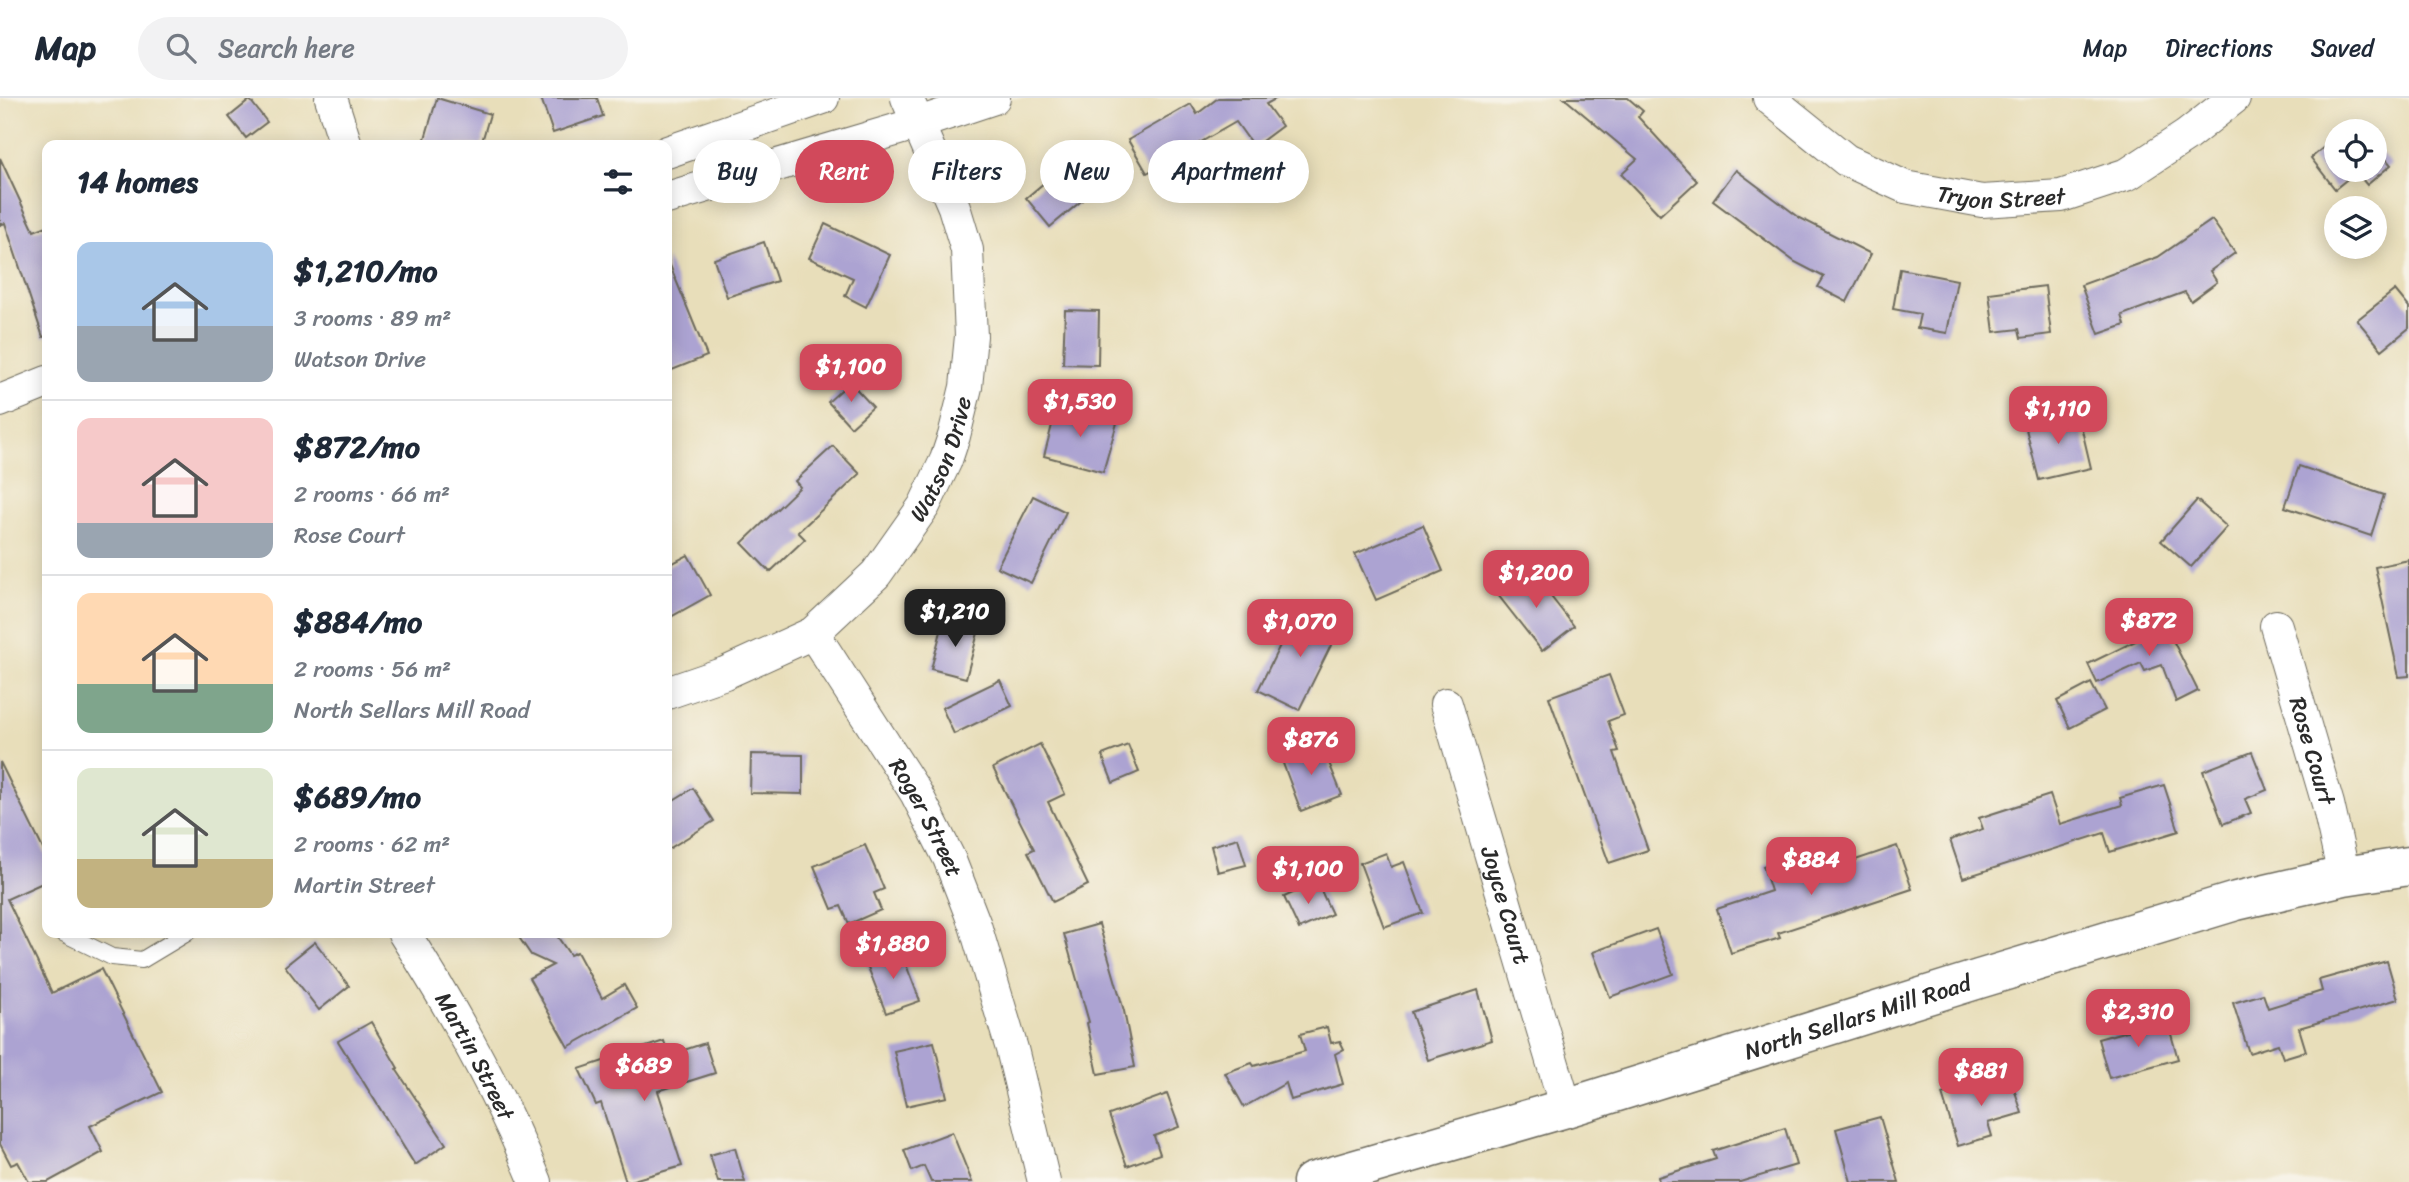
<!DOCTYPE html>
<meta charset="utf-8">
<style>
body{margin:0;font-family:Sriracha,sans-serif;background:#f2f2f3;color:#1f2937;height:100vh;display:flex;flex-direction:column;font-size:26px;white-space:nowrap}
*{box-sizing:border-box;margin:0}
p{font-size:23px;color:#747a83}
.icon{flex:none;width:38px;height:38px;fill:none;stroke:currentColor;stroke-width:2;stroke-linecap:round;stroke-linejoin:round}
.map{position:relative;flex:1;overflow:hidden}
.panel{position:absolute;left:42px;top:42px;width:630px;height:798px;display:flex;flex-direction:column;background:#fff;border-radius:14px;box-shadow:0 4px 18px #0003}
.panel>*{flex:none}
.guide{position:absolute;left:693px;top:42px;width:665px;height:63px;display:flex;gap:14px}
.tools{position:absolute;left:2324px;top:21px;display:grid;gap:14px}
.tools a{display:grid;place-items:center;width:63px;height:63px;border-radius:50%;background:#fff;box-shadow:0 4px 18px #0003;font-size:35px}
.price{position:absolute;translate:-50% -60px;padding:0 16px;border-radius:14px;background:#d1495b;color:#fff;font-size:23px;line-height:46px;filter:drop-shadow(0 2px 4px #0008)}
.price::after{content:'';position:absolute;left:50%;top:42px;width:21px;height:16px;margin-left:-10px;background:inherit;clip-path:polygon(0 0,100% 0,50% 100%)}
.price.on{background:#222;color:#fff}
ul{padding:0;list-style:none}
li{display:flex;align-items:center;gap:21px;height:175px;padding:0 35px}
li+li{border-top:2px solid #e0e1e3}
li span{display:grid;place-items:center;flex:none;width:196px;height:140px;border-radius:14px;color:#555}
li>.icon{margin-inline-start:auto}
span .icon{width:84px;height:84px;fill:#fffc;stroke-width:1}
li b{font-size:30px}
h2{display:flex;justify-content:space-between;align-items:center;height:84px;padding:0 35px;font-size:30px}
.tag{padding:0 24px;border-radius:32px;background:#fff;box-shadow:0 4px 18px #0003;font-size:24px;line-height:63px}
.tag.on{background:#d1495b;color:#fff}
header{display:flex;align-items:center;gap:42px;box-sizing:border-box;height:98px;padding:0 35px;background:#fff;border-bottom:2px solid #e0e1e3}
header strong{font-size:33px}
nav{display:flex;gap:38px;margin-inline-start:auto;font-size:24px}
.search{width:490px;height:63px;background:#f2f2f3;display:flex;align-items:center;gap:18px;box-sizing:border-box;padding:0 24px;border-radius:38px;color:#747a83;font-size:26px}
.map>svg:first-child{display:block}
.building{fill:#aca3d2}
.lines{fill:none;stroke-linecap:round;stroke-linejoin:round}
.service-casing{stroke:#6d6a5d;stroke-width:18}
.minor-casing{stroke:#6d6a5d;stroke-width:34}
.tertiary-casing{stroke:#6d6a5d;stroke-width:41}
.service{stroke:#fff;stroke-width:16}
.minor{stroke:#fff;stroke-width:32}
.tertiary{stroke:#fff;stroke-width:38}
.labels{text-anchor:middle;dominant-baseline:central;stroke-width:7;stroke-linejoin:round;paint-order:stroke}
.street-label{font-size:23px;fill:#2b2b2b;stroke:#f7f3e8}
</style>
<header>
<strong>Map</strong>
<div class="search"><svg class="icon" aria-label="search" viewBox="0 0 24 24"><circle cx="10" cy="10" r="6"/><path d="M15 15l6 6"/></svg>Search here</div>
<nav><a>Map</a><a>Directions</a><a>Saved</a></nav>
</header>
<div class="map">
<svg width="2409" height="1084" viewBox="0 0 2409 1084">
<rect width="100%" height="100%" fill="#f7f3e8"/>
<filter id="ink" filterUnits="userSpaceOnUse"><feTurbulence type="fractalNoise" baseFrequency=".0143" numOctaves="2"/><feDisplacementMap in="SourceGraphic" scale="14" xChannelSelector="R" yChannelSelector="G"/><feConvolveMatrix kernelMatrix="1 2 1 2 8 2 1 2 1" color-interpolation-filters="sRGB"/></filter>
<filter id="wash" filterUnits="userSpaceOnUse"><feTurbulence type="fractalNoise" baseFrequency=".00686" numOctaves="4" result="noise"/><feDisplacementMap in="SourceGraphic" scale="28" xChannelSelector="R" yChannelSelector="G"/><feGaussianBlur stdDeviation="1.57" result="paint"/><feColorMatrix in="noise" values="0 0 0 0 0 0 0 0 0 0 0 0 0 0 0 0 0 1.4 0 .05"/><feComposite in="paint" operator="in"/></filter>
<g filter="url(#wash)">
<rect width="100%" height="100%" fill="#e8deba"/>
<g id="blocks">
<g class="building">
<polygon points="437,0 490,16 481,47 436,47 424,44"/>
<polygon points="541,0 597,0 603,18 553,35"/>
<polygon points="1218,0 1277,0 1266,6 1282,28 1254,49 1236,24 1147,75 1128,42 1191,6 1197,16"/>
<polygon points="1564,0 1628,0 1643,13 1638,19 1697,83 1660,117 1621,76 1637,61"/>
<polygon points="250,2 267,24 246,40 229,19"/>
<polygon points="2336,39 2336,72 2375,72 2375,48 2391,67 2367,87 2356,74 2335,91 2311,60"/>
<polygon points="1080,55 1104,84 1050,129 1026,100"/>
<polygon points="0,60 34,133 47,128 47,238 43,239 5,125 0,127"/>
<polygon points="1736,72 1800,120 1871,156 1847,204 1818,189 1824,179 1795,164 1713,103"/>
<polygon points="2212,122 2235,155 2210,173 2217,184 2191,203 2185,194 2122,217 2125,227 2099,236 2081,187 2158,159"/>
<polygon points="825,126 890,157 866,209 845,198 853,180 809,160"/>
<polygon points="764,144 777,183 727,199 714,161"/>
<polygon points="667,160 707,258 667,274"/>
<polygon points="1900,171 1957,182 1947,235 1917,230 1920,216 1893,211"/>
<polygon points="2045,188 2051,236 2021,240 2019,231 1994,234 1989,195"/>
<polygon points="2395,192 2409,209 2409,230 2382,252 2357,222"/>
<polygon points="1065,212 1099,213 1098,267 1063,266"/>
<polygon points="850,284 873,309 851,329 828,304"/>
<polygon points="1057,308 1117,325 1103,374 1044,358"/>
<polygon points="2078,315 2091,370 2039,382 2025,327"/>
<polygon points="833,348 860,376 798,434 805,441 770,474 742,445 800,389 795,383"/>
<polygon points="2299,368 2384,397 2371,438 2285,409"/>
<polygon points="1033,398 1066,414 1031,485 997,469"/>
<polygon points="2197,402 2227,429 2191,469 2161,443"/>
<polygon points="1423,427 1443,473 1376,502 1355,456"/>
<polygon points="688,457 710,497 667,521 667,468"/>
<polygon points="2409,462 2409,578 2399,579 2375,469"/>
<polygon points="1530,472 1574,528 1542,553 1498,497"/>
<polygon points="1311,510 1342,525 1299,612 1258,592 1292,523 1302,528"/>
<polygon points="2158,512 2198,593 2176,604 2162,567 2145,573 2141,565 2097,585 2088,566 2150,536 2143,519"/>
<polygon points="944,522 979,531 966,580 931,571"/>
<polygon points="1609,577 1624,617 1608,623 1619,653 1614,654 1648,752 1609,765 1549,599"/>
<polygon points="1000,582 1012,608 954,636 942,610"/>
<polygon points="2091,585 2105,612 2070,630 2057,603"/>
<polygon points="1321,645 1342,697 1301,713 1281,660"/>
<polygon points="1040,646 1065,696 1048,704 1088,787 1053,804 1028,754 1034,751 993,670"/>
<polygon points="1128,647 1139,674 1113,685 1102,657"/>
<polygon points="2252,654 2267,692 2245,701 2251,715 2223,726 2203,673"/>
<polygon points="751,656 803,657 803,696 750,695"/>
<polygon points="0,664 47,759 47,783 7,801 52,895 101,871 162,994 90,1028 103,1054 48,1084 29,1084 18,1064 11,1067 0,1046"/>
<polygon points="2164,687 2179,733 2110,754 2104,735 1963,780 1950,742 1983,731 1979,720 2050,697 2060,726 2122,707 2120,700"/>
<polygon points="693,690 714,723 667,752 667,706"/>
<polygon points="1238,740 1246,767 1218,774 1211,748"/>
<polygon points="865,747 884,791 874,795 881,812 849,826 841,808 832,811 814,768"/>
<polygon points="1897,748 1912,791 1778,835 1780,840 1731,855 1717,811 1771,793 1763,768 1791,759 1799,781"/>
<polygon points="1386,755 1391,769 1404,764 1423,815 1384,829 1360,765"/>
<polygon points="1317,784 1332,816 1299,831 1284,799"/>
<polygon points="1099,826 1124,913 1135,969 1098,976 1087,925 1089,924 1064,836"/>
<polygon points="1656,831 1673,876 1610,899 1593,854"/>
<polygon points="516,835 555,835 570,857 577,854 602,900 624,887 637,910 568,949 529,880 553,867 531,857"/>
<polygon points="315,844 349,888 319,912 285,868"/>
<polygon points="900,851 920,903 886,915 866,864"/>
<polygon points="2387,863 2398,901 2299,930 2306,953 2283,960 2278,946 2249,955 2233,905 2263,896 2268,910 2322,893 2319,882"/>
<polygon points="1478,892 1492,942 1428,962 1411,914"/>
<polygon points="2167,922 2178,961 2109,980 2098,941"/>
<polygon points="371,924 398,970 396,971 446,1046 415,1067 338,943"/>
<polygon points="1327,929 1331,945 1340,943 1344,951 1335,956 1343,986 1291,1002 1286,985 1244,1009 1225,975 1252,965 1254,968 1305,953 1300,936"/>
<polygon points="664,943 669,957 705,945 715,975 658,993 682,1068 626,1084 601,1005 596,1007 579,971"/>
<polygon points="934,944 947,999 906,1008 894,953"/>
<polygon points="2009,975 2022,1015 1988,1025 1992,1038 1958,1048 1942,996"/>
<polygon points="1167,996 1179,1029 1154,1038 1160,1056 1127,1068 1109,1017"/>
<polygon points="1880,1019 1899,1084 1851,1084 1836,1031"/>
<polygon points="1785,1030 1796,1067 1740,1084 1659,1084 1658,1079 1716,1061 1713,1053"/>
<polygon points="952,1034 972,1084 931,1084 924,1068 912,1073 904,1052"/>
<polygon points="735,1050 745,1084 718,1084 710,1057"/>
</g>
</g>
</g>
<g filter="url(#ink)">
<use href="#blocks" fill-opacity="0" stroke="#6d6a5d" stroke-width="2"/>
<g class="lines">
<g class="service-casing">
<polyline id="service" points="63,835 112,859 142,862 187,835"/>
</g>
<g class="minor-casing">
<g id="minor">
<polyline points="331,0 346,47"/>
<path id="s1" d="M1769,0L1846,62L1905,89L1982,103L2061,98L2128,76L2186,38L2234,0"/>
<polyline points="667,54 823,0"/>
<polyline points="667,100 919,25 994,0"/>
<polyline points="0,303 47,284"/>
<path id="s2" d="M2276,528L2328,706L2344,778"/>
<path id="s3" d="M813,535L916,695L949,760L975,827L1012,951L1044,1084"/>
<path id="s4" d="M667,595L725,575L813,535L876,476L924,408L946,362L954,338L966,289L971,238L967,152L954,109L907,0"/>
<path id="s5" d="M1446,606L1566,1010"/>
<path id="s6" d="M404,835C455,915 500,996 536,1084"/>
</g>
</g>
<g class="tertiary-casing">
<g id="tertiary">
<path id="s7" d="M1312,1084L1566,1010L1979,881L2236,803L2344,778L2409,768"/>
</g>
</g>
<use href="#service" class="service"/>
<use href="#minor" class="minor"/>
<use href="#tertiary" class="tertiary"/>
</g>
</g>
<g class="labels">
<g class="street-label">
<text stroke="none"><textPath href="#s1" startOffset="261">Tryon Street</textPath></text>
<text stroke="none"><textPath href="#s4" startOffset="378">Watson Drive</textPath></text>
<text stroke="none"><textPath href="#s2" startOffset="130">Rose Court</textPath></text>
<text stroke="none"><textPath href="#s3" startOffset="217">Roger Street</textPath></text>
<text stroke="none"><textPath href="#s5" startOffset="210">Joyce Court</textPath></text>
<text stroke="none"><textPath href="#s7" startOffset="570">North Sellars Mill Road</textPath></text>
<text stroke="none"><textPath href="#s6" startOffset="142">Martin Street</textPath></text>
</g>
</g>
</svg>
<div class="tools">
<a><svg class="icon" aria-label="locate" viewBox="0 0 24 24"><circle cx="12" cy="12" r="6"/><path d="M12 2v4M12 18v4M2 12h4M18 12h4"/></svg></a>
<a><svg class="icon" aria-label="layers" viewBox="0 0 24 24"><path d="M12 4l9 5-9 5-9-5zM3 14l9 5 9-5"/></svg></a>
</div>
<b class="price" style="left:851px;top:306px">$1,100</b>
<b class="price" style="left:1080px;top:341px">$1,530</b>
<b class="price" style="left:2058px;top:348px">$1,110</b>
<b class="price" style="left:1536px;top:512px">$1,200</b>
<b class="price on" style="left:955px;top:551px">$1,210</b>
<b class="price" style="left:2149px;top:560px">$872</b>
<b class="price" style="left:1300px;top:561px">$1,070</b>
<b class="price" style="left:1311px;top:679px">$876</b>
<b class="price" style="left:1811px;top:799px">$884</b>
<b class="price" style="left:1308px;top:808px">$1,100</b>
<b class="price" style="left:893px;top:883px">$1,880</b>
<b class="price" style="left:2138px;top:951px">$2,310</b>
<b class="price" style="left:644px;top:1005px">$689</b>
<b class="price" style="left:1981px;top:1010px">$881</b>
<div class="guide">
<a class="tag">Buy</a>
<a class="tag on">Rent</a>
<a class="tag">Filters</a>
<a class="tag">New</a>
<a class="tag">Apartment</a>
</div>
<section class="panel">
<h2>14 homes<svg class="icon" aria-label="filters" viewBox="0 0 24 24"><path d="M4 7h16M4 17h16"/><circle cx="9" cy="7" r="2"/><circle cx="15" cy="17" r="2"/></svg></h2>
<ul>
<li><span style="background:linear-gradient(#a9c7e8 60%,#9aa5b1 0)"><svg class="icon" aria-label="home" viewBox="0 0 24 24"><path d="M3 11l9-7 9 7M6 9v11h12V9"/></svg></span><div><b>$1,210/mo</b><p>3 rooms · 89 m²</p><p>Watson Drive</p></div></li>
<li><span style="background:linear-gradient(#f6c9c9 75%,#9aa5b1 0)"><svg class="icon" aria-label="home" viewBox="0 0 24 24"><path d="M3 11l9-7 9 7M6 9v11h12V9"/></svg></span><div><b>$872/mo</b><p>2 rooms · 66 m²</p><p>Rose Court</p></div></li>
<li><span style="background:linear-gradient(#ffd9b3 65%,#7fa58c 0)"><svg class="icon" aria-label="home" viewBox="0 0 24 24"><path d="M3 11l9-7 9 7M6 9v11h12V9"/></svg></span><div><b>$884/mo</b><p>2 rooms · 56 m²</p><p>North Sellars Mill Road</p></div></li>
<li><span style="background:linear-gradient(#dfe7d0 65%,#c2b280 0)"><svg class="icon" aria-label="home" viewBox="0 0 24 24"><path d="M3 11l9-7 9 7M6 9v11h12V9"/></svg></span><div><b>$689/mo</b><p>2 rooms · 62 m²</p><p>Martin Street</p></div></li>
</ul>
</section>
</div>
